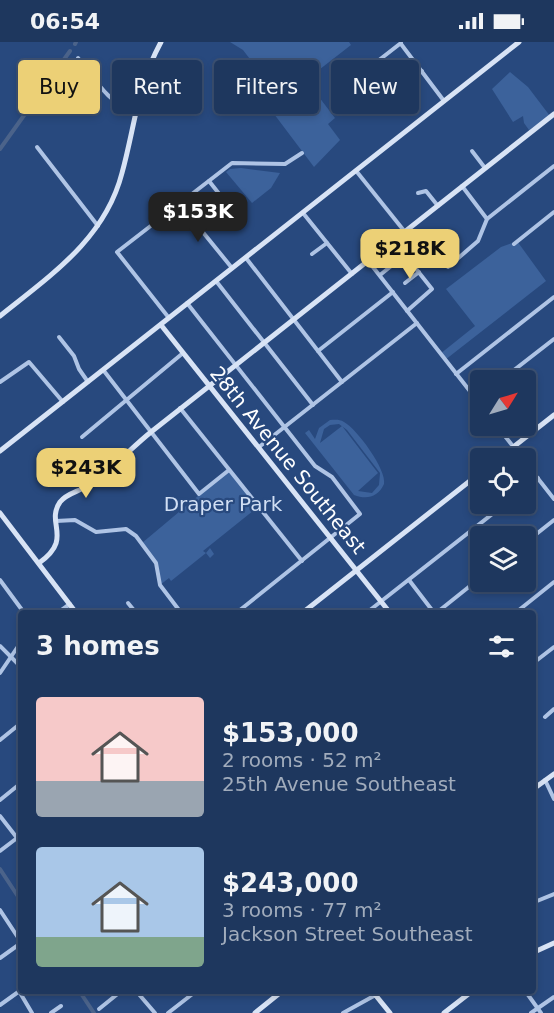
<!DOCTYPE html>
<meta charset="utf-8">
<style>
body{margin:0;font-family:"DejaVu Sans",sans-serif;background:#263f64;color:#f1f3f6;height:100vh;display:flex;flex-direction:column;font-size:22px;white-space:nowrap}
*{box-sizing:border-box;margin:0}
p{font-size:20px;color:#a1acbc}
.icon{flex:none;width:33px;height:33px;fill:none;stroke:currentColor;stroke-width:2;stroke-linecap:round;stroke-linejoin:round}
.map{position:relative;flex:1;overflow:hidden}
.side{position:absolute;left:18px;top:568px;width:518px;height:384px;display:flex;flex-direction:column;background:#1e375e;border-radius:6px;box-shadow:0 3px 9px #0003,0 0 0 2px #3c5173}
.side>*{flex:none}
.guide{position:absolute;left:18px;top:18px;width:519px;height:54px;display:flex;gap:12px}
.needle{width:39px;rotate:53deg}
.buttons{position:absolute;left:470px;top:328px;display:grid;gap:12px}
.buttons a{display:grid;place-items:center;width:66px;height:66px;border-radius:6px;background:#1e375e;box-shadow:0 3px 9px #0003,0 0 0 2px #3c5173;font-size:30px}
.price{position:absolute;translate:-50% -51px;padding:0 14px;border-radius:12px;background:#ecd076;color:#111;font-size:20px;line-height:39px;filter:drop-shadow(0 2px 3px #0008)}
.price::after{content:'';position:absolute;left:50%;top:36px;width:18px;height:14px;margin-left:-9px;background:inherit;clip-path:polygon(0 0,100% 0,50% 100%)}
.price.current{background:#222;color:#fff}
ul{padding:0;list-style:none}
li{display:flex;align-items:center;gap:18px;height:150px;padding:0 18px}
li span{display:grid;place-items:center;flex:none;width:168px;height:120px;border-radius:6px;color:#555}
li>.icon{margin-inline-start:auto}
span .icon{width:72px;height:72px;fill:#fffc;stroke-width:1}
li b{font-size:26px}
h2{display:flex;justify-content:space-between;align-items:center;height:72px;padding:0 18px;font-size:26px}
.pill{padding:0 21px;border-radius:6px;background:#1e375e;box-shadow:0 3px 9px #0003,0 0 0 2px #3c5173;font-size:21px;line-height:54px}
.pill.current{background:#ecd076;color:#111}
.status{display:flex;justify-content:space-between;align-items:center;height:42px;padding:0 30px;background:#1e375e;direction:ltr}
.status svg{height:16px;fill:currentColor}
.map>svg:first-child{display:block}
.green{fill:#3c629b;fill-rule:evenodd}
.lines{fill:none;stroke-linecap:round;stroke-linejoin:round}
.canal{stroke:#4b638a;stroke-width:4}
.street{stroke:#afc4e5;stroke-width:4}
.secondary{stroke:#d8e3f5;stroke-width:5}
.labels{text-anchor:middle;dominant-baseline:central;stroke-width:4.5;stroke-linejoin:round;paint-order:stroke}
.street-label{font-size:20px;fill:#fff;stroke:#28497e}
.park-label{font-size:20px;fill:#d1dff4;stroke:#28497e}
</style>
<div class="status"><b>06:54</b><svg viewBox="0 0 49 12"><path d="M0 12V9h3v3zM5 12V6h3v6zM10 12V3h3v9zM15 12V0h3v12zM26 1h20v11H26zM47 4h2v5h-2z"/></svg></div>
<div class="map">
<svg width="554" height="971" viewBox="0 0 554 971">
<rect width="100%" height="100%" fill="#28497e"/>
<g class="green">
<polygon points="230,0 349,0 351,3 306,38 335,76 328,82 340,98 314,125 271,68 282,59 243,8"/>
<polygon points="510,30 528,45 550,74 529,88 524,81 523,74 513,80 492,47"/>
<polygon points="241,126 280,131 271,146 252,161 226,130 230,127"/>
<polygon points="517,199 546,239 445,318 440,312 475,284 446,247 501,205"/>
<path d="M330,378C335,378 339,377 344,380C357,387 387,428 384,442C378,455 367,458 354,453L305,391L309,388L315,397L319,386ZM339,382L347,388L380,431L379,443L372,451L358,449L378,431L342,384L320,401L324,387L330,383Z"/>
<polygon points="229,428 258,465 203,509 206,511 210,506 214,512 210,516 206,511 171,539 169,536 160,543 156,521 142,501"/>
</g>
<g class="lines">
<g class="canal">
<polyline points="75,2 76,0"/>
<polyline points="0,107 70,9"/>
<polyline points="0,827 21,859"/>
<polyline points="80,950 94,971"/>
</g>
<g class="street">
<polyline points="401,2 444,59"/>
<path d="M78,16C95,37 108,61 134,70"/>
<polyline points="348,28 355,36"/>
<polyline points="347,43 401,1"/>
<polyline points="377,66 422,29"/>
<polyline points="37,105 98,184"/>
<polyline points="472,109 485,126"/>
<polyline points="357,130 405,190"/>
<polyline points="209,139 239,177"/>
<polyline points="462,144 487,177"/>
<polyline points="418,151 426,149 438,164"/>
<polyline points="180,162 232,226"/>
<polyline points="303,171 352,232"/>
<polyline points="394,199 405,213"/>
<polyline points="514,202 554,170"/>
<polyline points="312,212 327,201"/>
<polyline points="246,216 342,340"/>
<polyline points="369,220 480,362"/>
<polyline points="448,225 478,199 487,177 554,124"/>
<polyline points="380,233 405,213 432,247 407,269"/>
<polyline points="216,239 313,363"/>
<polyline points="405,241 419,230"/>
<polyline points="187,261 315,424 332,435 360,472 235,572"/>
<polyline points="169,276 117,210 232,121 285,122 302,111"/>
<polyline points="59,295 74,314 79,327 88,340"/>
<polyline points="318,309 393,250"/>
<polyline points="104,329 199,452 229,428"/>
<polyline points="456,332 554,255"/>
<polyline points="500,339 554,297"/>
<polyline points="0,340 29,320 63,360"/>
<polyline points="180,366 302,519"/>
<polyline points="497,384 523,417"/>
<polyline points="82,395 183,311"/>
<polyline points="259,405 417,281"/>
<polyline points="525,420 554,457"/>
<polyline points="525,447 538,436"/>
<polyline points="56,479 75,478 96,490 126,487 136,494 156,521 160,543 182,572"/>
<polyline points="525,501 554,478"/>
<polyline points="0,538 25,572"/>
<polyline points="409,538 435,572"/>
<polyline points="128,561 137,572"/>
<polyline points="56,572 70,562"/>
<polyline points="365,572 505,462"/>
<polyline points="435,572 480,536"/>
<polyline points="514,572 554,540"/>
<polyline points="0,604 21,625"/>
<polyline points="532,622 554,605"/>
<polyline points="0,631 21,600"/>
<polyline points="545,675 554,667"/>
<polyline points="0,698 21,681"/>
<polyline points="545,738 554,757"/>
<polyline points="0,758 21,741"/>
<polyline points="0,774 21,801"/>
<polyline points="0,809 21,793"/>
<polyline points="532,861 554,852"/>
<polyline points="0,868 21,900"/>
<polyline points="0,916 21,901"/>
<polyline points="19,949 32,971"/>
<polyline points="137,950 155,971"/>
<polyline points="526,950 541,971"/>
<polyline points="0,963 21,948"/>
<polyline points="99,967 120,950"/>
<polyline points="51,971 61,964"/>
<polyline points="168,971 195,950"/>
<polyline points="343,971 381,950"/>
<polyline points="531,971 554,955"/>
</g>
<g class="secondary">
<path d="M0,274C51,233 105,197 122,131C135,84 137,44 161,0"/>
<polyline points="161,283 391,572"/>
<polyline points="0,409 519,0"/>
<polyline points="498,417 554,373"/>
<polyline points="0,471 77,572"/>
<path d="M39,521C74,496 45,482 60,460C67,451 78,450 87,444C110,429 130,407 151,390L554,72"/>
<polyline points="301,572 480,431"/>
<polyline points="532,748 554,732"/>
<polyline points="532,911 554,901"/>
<polyline points="373,950 390,971"/>
<polyline points="255,971 281,950"/>
<polyline points="444,971 471,950"/>
</g>
</g>
<g class="labels">
<g class="street-label">
<text transform="translate(288 418) rotate(51)">28th Avenue Southeast</text>
</g>
<g class="park-label">
<text x="223" y="462">Draper Park</text>
</g>
</g>
</svg>
<div class="buttons">
<a><svg class="needle" viewBox="-14 -14 28 28"><path d="M0-13l5 13h-10z" fill="#e53935"/><path d="M0 13l5-13h-10z" fill="#a1acbc"/></svg></a>
<a><svg class="icon" aria-label="locate" viewBox="0 0 24 24"><circle cx="12" cy="12" r="6"/><path d="M12 2v4M12 18v4M2 12h4M18 12h4"/></svg></a>
<a><svg class="icon" aria-label="layers" viewBox="0 0 24 24"><path d="M12 4l9 5-9 5-9-5zM3 14l9 5 9-5"/></svg></a>
</div>
<b class="price current" style="left:198px;top:201px">$153K</b>
<b class="price" style="left:410px;top:238px">$218K</b>
<b class="price" style="left:86px;top:457px">$243K</b>
<div class="guide">
<a class="pill current">Buy</a>
<a class="pill">Rent</a>
<a class="pill">Filters</a>
<a class="pill">New</a>
</div>
<section class="side">
<h2>3 homes<svg class="icon" aria-label="filters" viewBox="0 0 24 24"><path d="M4 7h16M4 17h16"/><circle cx="9" cy="7" r="2"/><circle cx="15" cy="17" r="2"/></svg></h2>
<ul>
<li><span style="background:linear-gradient(#f6c9c9 70%,#9aa5b1 0)"><svg class="icon" aria-label="home" viewBox="0 0 24 24"><path d="M3 11l9-7 9 7M6 9v11h12V9"/></svg></span><div><b>$153,000</b><p>2 rooms · 52 m²</p><p>25th Avenue Southeast</p></div></li>
<li><span style="background:linear-gradient(#a9c7e8 75%,#7fa58c 0)"><svg class="icon" aria-label="home" viewBox="0 0 24 24"><path d="M3 11l9-7 9 7M6 9v11h12V9"/></svg></span><div><b>$243,000</b><p>3 rooms · 77 m²</p><p>Jackson Street Southeast</p></div></li>
</ul>
</section>
</div>
